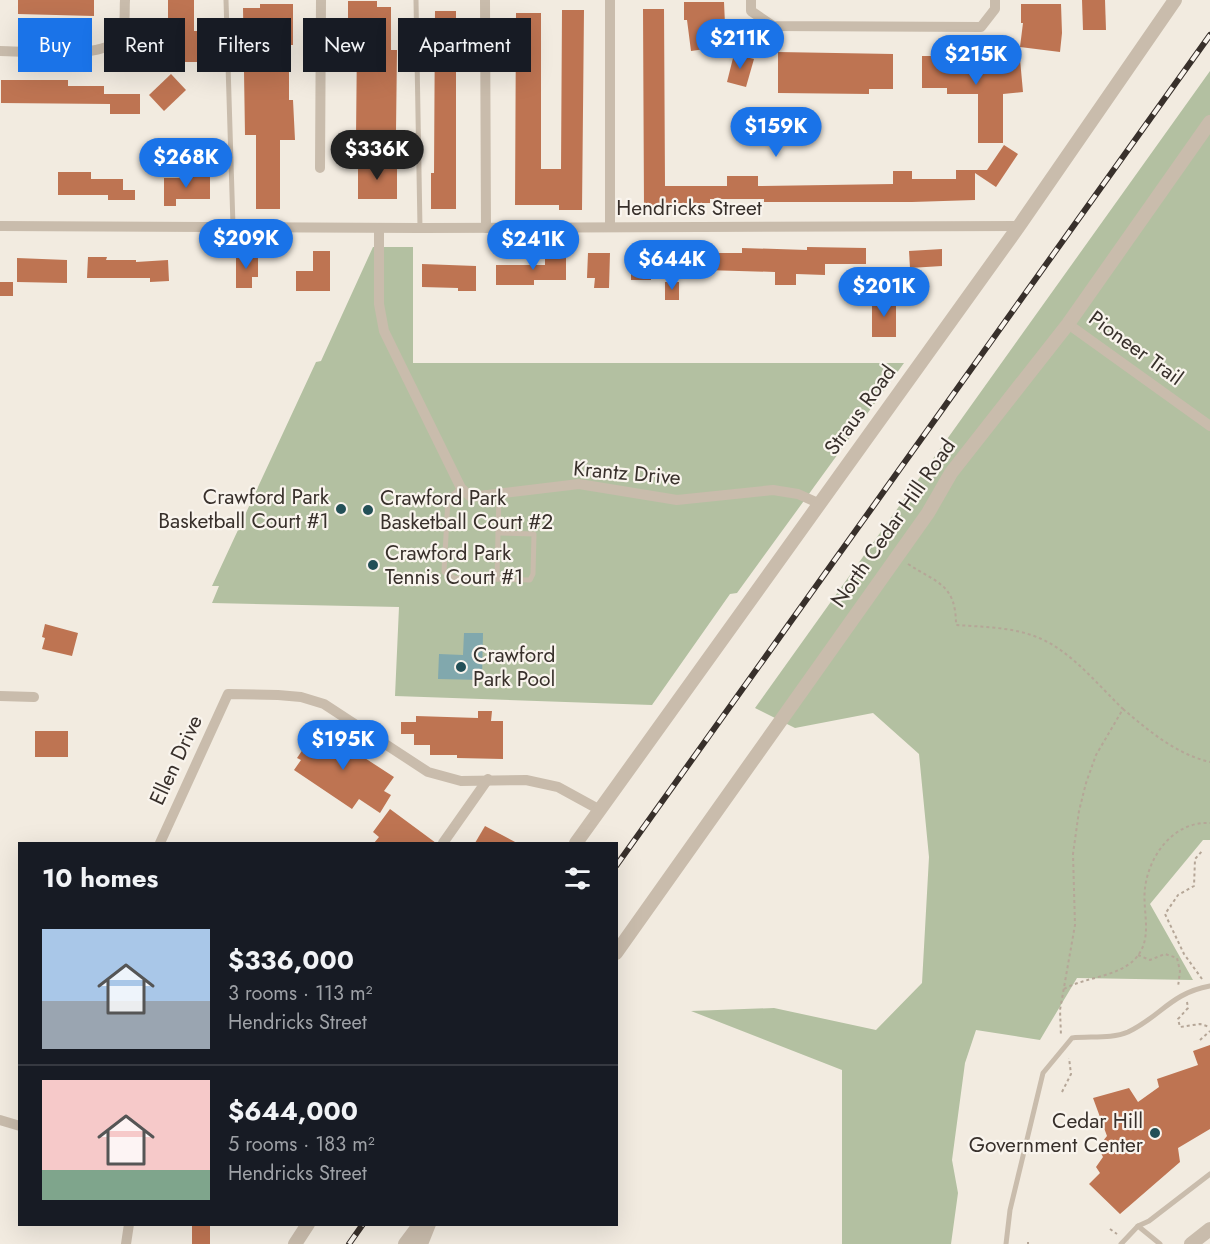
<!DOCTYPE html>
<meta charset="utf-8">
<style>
body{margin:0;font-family:Jost,sans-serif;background:#242831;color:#f1f3f6;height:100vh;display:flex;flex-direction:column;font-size:22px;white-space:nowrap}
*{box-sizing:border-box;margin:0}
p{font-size:20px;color:#9ea1a6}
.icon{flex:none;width:33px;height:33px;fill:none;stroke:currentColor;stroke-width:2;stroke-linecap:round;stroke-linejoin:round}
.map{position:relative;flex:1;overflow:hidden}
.sheet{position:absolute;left:18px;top:842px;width:600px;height:384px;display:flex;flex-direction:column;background:#171b24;border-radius:0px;box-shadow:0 6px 24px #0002}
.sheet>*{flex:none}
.banner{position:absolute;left:18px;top:18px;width:600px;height:54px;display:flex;gap:12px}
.price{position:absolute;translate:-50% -51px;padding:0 14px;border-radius:21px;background:#1a73e8;color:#fff;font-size:20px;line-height:39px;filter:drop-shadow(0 2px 3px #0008)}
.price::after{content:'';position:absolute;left:50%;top:36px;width:18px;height:14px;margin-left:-9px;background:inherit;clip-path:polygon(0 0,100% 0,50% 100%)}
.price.current{background:#222;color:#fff}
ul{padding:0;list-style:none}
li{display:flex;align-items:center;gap:18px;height:150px;padding:0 24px}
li+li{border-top:2px solid #363941}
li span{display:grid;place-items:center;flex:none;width:168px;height:120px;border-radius:0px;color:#555}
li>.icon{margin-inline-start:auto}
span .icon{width:72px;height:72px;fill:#fffc;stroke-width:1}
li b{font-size:26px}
h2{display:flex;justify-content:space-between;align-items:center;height:72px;padding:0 24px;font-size:26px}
.pill{padding:0 21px;border-radius:0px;background:#171b24;box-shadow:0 6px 24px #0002;font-size:21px;line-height:54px}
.pill.current{background:#1a73e8;color:#fff}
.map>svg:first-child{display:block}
.green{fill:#b3c0a1}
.water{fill:#81a8ad}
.building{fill:#be7452}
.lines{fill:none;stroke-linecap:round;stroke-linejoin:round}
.path{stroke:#b5a697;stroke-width:2;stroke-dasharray:3 3;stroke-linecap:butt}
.service{stroke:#c9bcac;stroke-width:5}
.minor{stroke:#c9bcac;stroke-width:10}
.tertiary{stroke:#c9bcac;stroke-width:14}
.rail-casing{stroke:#38302b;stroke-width:6}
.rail{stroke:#f9f4ed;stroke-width:4;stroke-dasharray:11;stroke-linecap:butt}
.poi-dot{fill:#235057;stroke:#f9f4ed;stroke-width:2}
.labels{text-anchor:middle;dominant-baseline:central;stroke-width:4.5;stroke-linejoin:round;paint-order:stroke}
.street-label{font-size:21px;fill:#38302b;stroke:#f9f4ed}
.poi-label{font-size:21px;fill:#38302b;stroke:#f9f4ed;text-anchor:start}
</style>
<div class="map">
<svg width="1210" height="1244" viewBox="0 0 1210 1244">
<rect width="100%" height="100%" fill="#f2ebe0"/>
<g class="green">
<polygon points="1210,71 1210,840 1203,840 1150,904 1193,980 1077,978 1040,1040 976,1030 965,1063 952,1160 958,1193 951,1244 842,1244 842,1070 691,1011 774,1008 876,1030 922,983 929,857 919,754 873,713 795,728 755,708"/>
<polygon points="373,247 413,247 413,363 904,363 737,593 730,594 652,705 395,696 399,607 212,603 219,586 212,586 316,362 321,361"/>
</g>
<polygon class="water" points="464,633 483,633 482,680 438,679 439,654 463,655"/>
<g class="building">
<polygon points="18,0 94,0 94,16 18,14"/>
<polygon points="168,0 194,0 194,31 198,31 198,62 174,62 174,19 168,20"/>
<polygon points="1082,0 1105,0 1106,30 1083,30"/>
<polygon points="348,1 377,1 377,7 391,7 391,50 397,50 396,131 387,131 387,138 356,137 357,40 348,40"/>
<polygon points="684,2 724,2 726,46 691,51 687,20 684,20"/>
<polygon points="260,4 293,4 293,45 289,45 289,100 293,100 295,140 280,140 280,209 256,209 256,135 245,135 243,8 260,8"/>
<polygon points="1021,4 1061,4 1062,33 1060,52 1020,47 1023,23 1021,23"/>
<polygon points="643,9 664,9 665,186 727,186 727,176 758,176 758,186 893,184 893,171 912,171 912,179 956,179 956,170 987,170 1004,145 1018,154 996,187 975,173 975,200 912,202 764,202 764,199 710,199 710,203 665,203 665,208 644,208"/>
<polygon points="562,10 584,10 582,210 559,210 559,205 515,205 516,13 541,13 541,169 561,169"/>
<polygon points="435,11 456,11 456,209 431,209 431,173 434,173"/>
<polygon points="778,52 893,54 893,89 869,89 869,94 778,93"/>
<polygon points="947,53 989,53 989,62 1020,59 1023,92 1003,94 1003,143 978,143 978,94 947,94 947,88 922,88 922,56 947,56"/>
<polygon points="734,54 754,59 746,87 727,82"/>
<polygon points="171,74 186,90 164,111 149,95"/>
<polygon points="1,80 68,80 68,86 104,86 104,94 140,94 140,114 110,114 110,104 1,103"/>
<polygon points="358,161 388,161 388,168 397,168 397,199 358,199"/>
<polygon points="58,172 91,172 91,179 123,179 123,190 135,190 135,200 108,200 108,195 58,195"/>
<polygon points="182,176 210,176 210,199 176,199 176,206 164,206 164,178 182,178"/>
<polygon points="807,247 866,248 866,264 825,264 825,275 796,274 796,285 775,285 775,272 672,269 671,248 690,248 690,253 742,253 742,248 807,250"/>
<polygon points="942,249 942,266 910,268 909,251"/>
<polygon points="313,251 330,251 330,291 296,291 296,271 313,271"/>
<polygon points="545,253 566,253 566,280 534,280 534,285 496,285 496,265 545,265"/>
<polygon points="588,253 610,253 609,288 594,288 595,278 587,278"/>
<polygon points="236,254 258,254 258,277 252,277 252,288 236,288"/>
<rect x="631" y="255" width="20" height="25"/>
<polygon points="88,257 107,257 106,260 136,260 136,262 168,260 169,281 150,282 150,278 87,278"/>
<polygon points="17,258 67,260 67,283 17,282"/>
<polygon points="422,264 476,266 476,291 458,291 458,288 422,287"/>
<rect x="0" y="282" width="13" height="14"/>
<rect x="665" y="282" width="14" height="18"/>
<rect x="872" y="300" width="24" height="37"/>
<polygon points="45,624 78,633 72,656 42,649 45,638 42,637"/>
<polygon points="478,711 492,711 491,721 503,721 503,759 457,758 457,755 430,755 430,745 414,745 414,734 401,734 401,722 416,722 416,716 478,718"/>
<polygon points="325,725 337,733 334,738 394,777 384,791 391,795 380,813 359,799 352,809 294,770 301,760 297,758 318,727 322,729"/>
<rect x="35" y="731" width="33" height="26"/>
<polygon points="390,809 436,843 374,843 379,837 373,832"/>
<polygon points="485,826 517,843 475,843"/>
<polygon points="1210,1045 1210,1129 1178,1148 1180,1162 1120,1214 1089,1184 1100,1173 1096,1167 1103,1157 1098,1147 1107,1136 1093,1098 1129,1088 1138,1102 1159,1087 1157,1079 1198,1065 1193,1051"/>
<rect x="192" y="1224" width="18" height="20"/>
</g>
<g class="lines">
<g class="path">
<path d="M908,564C937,583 956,584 956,625C983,627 1014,627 1039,638C1071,651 1098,685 1123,709L1096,755L1086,783L1079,811L1073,854L1075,925L1060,1010L1061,1036"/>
<path d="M1123,709C1149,731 1176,754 1210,762"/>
<polyline points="1138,955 1150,960 1165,954 1177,958 1180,971 1178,987"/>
<polyline points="1202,979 1184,954 1165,914 1178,895 1194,886 1195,859 1203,850"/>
<path d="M1064,989C1085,977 1118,977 1135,959C1154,939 1142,912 1145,888C1149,855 1174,821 1210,823"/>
<polyline points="1187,1002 1188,1008 1178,1019 1180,1027 1200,1024 1210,1027"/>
<polyline points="1200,1040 1210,1031"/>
<polyline points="1062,1092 1071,1074 1069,1058"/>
<polyline points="1110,1229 1117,1234"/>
<polyline points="1028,1242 1028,1244"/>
</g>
<g class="service">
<polyline points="226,0 233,226"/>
<polyline points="416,0 420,228"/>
<polyline points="461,488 448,499 444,572 454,578 530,580 533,574 534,534 498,533 499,495"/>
<polyline points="497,579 498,533"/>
<polyline points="1138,1226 1149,1221 1210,1174"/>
<path d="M1006,1244L1010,1210L1043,1073L1072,1038C1090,1036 1112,1039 1128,1032C1160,1017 1171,993 1210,986"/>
<polyline points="1121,1244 1138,1226 1160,1244"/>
</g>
<g class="minor">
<polyline points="485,0 486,228"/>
<polyline points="751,0 751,11 773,26 981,27 995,9 995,0"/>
<path d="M0,51C26,51 100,60 117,40C127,29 124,13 125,0"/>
<polyline points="320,168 321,0"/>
<polyline points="0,226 420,228 1019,226"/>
<polyline points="610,227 610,0"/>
<polyline points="379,228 379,304 384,331 461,488 471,497 579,484 677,500 773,490 798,494 818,503"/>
<polyline points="1068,324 1210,426"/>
<polyline points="0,696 34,697"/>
<polyline points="160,843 228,694 278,695 301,697 324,704 428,772 461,781 526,780 558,787 600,810"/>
<polyline points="443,843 488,779"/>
<polyline points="0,1120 20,1126"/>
<polyline points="126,1244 129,1224"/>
</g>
<g class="tertiary">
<polyline points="576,843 1019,226 1175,0"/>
<polyline points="616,953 928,513 951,473 1068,324 1210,122"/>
<polyline points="295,1244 308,1224"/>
<polyline points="405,1244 420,1224"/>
<polyline points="421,1244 429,1224"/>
<polyline points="1191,1244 1210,1229"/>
</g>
<g class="rail-casing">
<g id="rail">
<polyline points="616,866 1210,35"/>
<polyline points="349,1244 363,1224"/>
</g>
</g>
<use href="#rail" class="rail"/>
</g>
<g class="poi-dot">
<circle cx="341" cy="509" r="6"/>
<circle cx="368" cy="510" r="6"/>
<circle cx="373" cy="565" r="6"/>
<circle cx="461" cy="667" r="6"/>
<circle cx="1155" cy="1133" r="6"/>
</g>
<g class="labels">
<g class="street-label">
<text x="689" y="208">Hendricks Street</text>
<text transform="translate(1136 348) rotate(36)">Pioneer Trail</text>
<text transform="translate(860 410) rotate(-54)">Straus Road</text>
<text transform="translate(627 473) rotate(5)">Krantz Drive</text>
<text transform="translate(893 523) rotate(-55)">North Cedar Hill Road</text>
<text transform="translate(176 760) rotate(-65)">Ellen Drive</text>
</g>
<g class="poi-label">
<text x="329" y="497" text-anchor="end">Crawford Park<tspan x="329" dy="24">Basketball Court #1</tspan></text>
<text x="380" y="498">Crawford Park<tspan x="380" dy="24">Basketball Court #2</tspan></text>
<text x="385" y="553">Crawford Park<tspan x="385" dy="24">Tennis Court #1</tspan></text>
<text x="473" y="655">Crawford<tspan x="473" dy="24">Park Pool</tspan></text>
<text x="1143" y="1121" text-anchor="end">Cedar Hill<tspan x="1143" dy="24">Government Center</tspan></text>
</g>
</g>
</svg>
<b class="price" style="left:740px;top:70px">$211K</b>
<b class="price" style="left:976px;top:86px">$215K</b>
<b class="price" style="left:776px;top:158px">$159K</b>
<b class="price current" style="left:377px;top:181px">$336K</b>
<b class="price" style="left:186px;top:189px">$268K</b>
<b class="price" style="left:246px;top:270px">$209K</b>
<b class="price" style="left:533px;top:271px">$241K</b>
<b class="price" style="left:672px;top:291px">$644K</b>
<b class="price" style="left:884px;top:318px">$201K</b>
<b class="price" style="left:343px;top:771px">$195K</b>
<div class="banner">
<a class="pill current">Buy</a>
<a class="pill">Rent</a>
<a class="pill">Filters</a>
<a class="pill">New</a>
<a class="pill">Apartment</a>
</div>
<section class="sheet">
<h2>10 homes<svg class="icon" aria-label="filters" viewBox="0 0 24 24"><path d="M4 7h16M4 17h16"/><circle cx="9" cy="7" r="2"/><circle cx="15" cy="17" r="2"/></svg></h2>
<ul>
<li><span style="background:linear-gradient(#a9c7e8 60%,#9aa5b1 0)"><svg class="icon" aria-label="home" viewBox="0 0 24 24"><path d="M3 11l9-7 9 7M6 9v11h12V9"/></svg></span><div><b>$336,000</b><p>3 rooms · 113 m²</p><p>Hendricks Street</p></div></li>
<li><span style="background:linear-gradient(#f6c9c9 75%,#7fa58c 0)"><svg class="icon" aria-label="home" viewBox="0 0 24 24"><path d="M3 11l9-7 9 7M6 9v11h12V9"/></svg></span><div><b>$644,000</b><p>5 rooms · 183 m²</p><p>Hendricks Street</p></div></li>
</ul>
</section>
</div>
